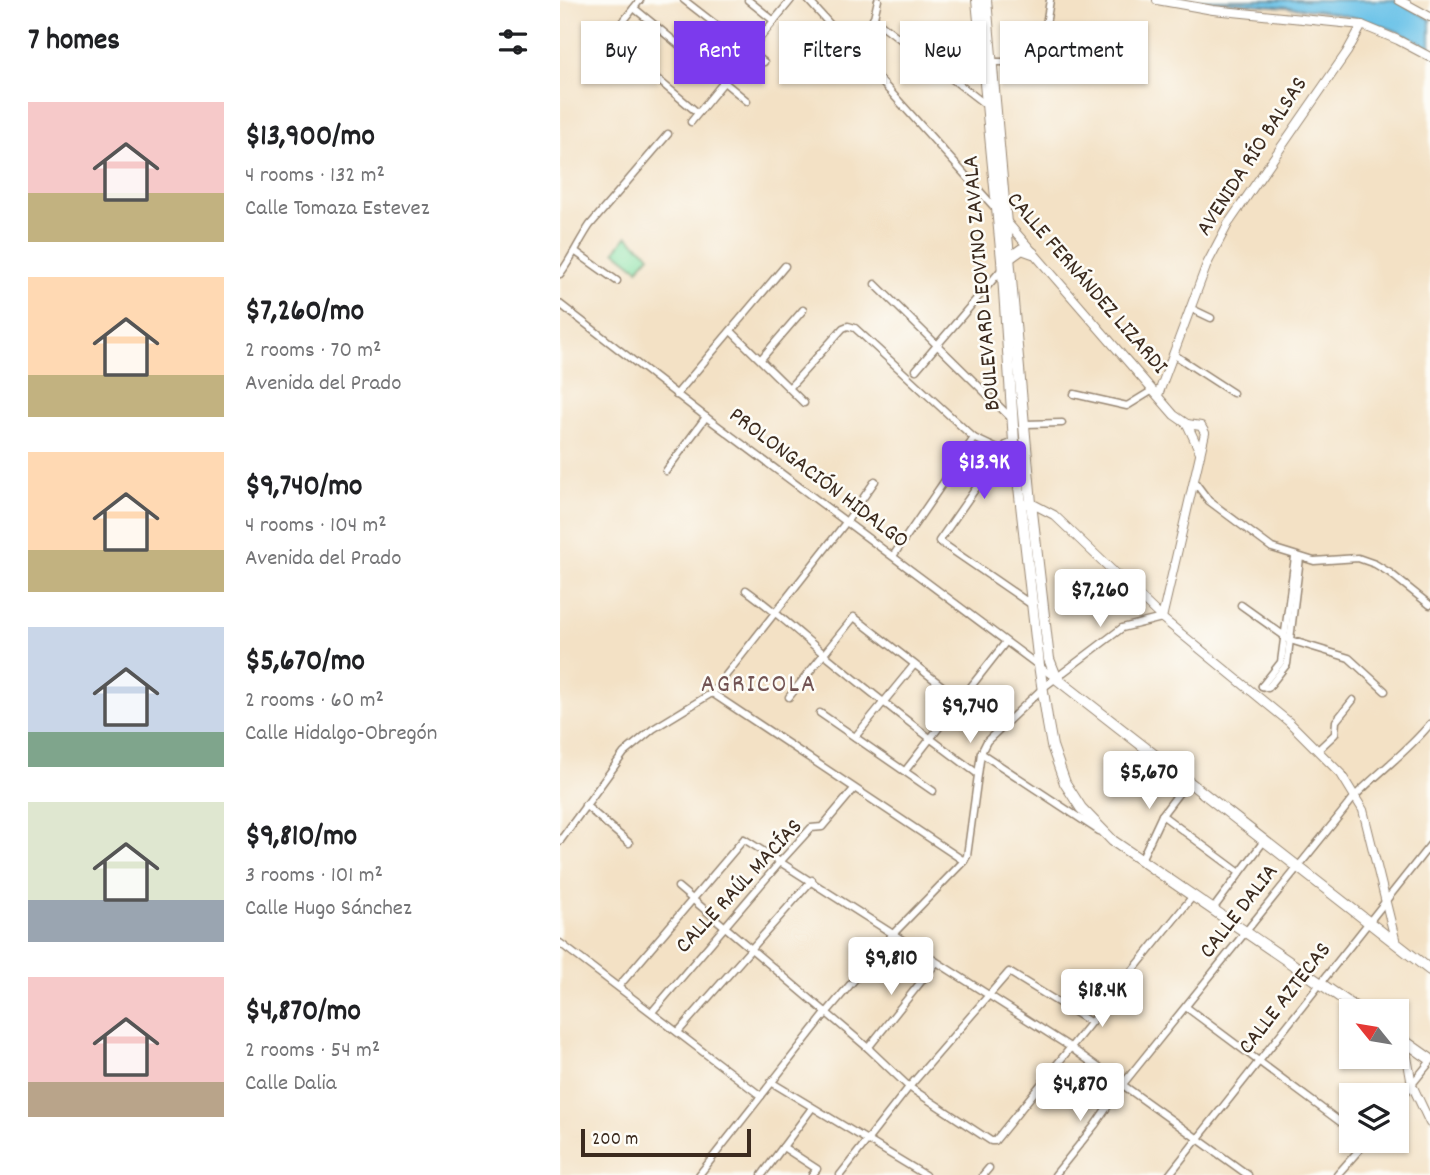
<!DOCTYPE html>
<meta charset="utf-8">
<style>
body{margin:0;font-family:Dekko,sans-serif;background:#f6f6f6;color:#202124;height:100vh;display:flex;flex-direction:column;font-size:26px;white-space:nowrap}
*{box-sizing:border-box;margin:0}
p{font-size:23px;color:#757577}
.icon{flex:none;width:38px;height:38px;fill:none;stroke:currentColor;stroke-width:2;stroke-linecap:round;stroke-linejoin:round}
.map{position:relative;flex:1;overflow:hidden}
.details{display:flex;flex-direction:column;background:#fff;width:560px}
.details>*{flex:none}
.banner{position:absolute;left:21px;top:21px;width:665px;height:63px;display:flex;gap:14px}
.needle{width:46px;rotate:300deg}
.fabs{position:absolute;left:779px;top:999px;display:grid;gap:14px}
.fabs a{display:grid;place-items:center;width:70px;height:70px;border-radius:0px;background:#fff;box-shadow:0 2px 5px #0004;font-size:35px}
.scale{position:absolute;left:21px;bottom:18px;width:170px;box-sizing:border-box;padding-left:7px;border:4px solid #3b2a1e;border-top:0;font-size:19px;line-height:24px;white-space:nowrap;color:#3b2a1e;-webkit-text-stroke:5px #fdfcf7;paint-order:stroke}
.price{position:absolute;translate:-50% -60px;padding:0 16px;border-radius:7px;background:#fff;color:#222;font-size:23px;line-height:46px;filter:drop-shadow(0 2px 4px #0008)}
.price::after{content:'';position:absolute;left:50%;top:42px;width:21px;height:16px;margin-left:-10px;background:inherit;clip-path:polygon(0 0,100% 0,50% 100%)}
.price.current{background:#7c3aed;color:#fff}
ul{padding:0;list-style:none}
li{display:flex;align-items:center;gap:21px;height:175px;padding:0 28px}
li span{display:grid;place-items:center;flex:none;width:196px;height:140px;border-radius:0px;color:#555}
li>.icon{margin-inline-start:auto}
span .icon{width:84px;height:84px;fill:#fffc;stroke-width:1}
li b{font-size:30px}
h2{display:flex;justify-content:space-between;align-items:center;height:84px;padding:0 28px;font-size:30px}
.tag{padding:0 24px;border-radius:0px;background:#fff;box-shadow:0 2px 5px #0004;font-size:24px;line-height:63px}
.tag.current{background:#7c3aed;color:#fff}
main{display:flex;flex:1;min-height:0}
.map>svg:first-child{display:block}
.green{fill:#87e1a6;stroke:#618662;stroke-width:2}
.water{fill:#6bc2e8;stroke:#537683;stroke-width:2}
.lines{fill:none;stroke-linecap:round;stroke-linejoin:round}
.minor-casing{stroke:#978672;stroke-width:9}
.tertiary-casing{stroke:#978672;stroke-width:10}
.primary-casing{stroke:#978672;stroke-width:12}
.minor{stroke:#fff;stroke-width:6}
.tertiary{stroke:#fff;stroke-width:8}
.primary{stroke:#fff;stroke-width:10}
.labels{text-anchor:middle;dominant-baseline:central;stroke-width:5;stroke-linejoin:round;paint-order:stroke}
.street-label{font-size:23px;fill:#3b2a1e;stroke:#fdfcf7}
.quarter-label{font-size:26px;letter-spacing:2px;fill:#725353;stroke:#fdfcf7}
</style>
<main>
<section class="details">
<h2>7 homes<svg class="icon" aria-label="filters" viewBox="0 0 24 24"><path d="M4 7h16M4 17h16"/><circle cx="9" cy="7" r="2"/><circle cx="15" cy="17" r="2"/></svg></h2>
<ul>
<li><span style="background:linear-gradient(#f6c9c9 65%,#c2b280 0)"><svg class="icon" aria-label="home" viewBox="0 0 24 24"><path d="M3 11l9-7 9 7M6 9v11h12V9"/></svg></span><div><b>$13,900/mo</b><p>4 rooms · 132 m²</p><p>Calle Tomaza Estevez</p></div></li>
<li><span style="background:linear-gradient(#ffd9b3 70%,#c2b280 0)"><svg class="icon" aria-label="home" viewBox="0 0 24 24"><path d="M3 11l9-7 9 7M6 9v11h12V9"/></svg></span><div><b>$7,260/mo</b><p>2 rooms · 70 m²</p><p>Avenida del Prado</p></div></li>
<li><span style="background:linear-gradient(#ffd9b3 70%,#c2b280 0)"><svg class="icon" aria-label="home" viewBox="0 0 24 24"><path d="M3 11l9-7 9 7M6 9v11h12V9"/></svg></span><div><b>$9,740/mo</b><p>4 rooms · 104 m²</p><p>Avenida del Prado</p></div></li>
<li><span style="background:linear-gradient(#c9d6e8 75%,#7fa58c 0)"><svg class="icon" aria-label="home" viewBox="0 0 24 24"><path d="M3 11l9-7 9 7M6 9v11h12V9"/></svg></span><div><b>$5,670/mo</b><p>2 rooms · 60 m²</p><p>Calle Hidalgo-Obregón</p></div></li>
<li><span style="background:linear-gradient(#dfe7d0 70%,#9aa5b1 0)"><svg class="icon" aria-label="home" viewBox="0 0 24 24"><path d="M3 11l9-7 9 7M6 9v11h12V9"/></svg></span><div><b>$9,810/mo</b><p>3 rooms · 101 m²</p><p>Calle Hugo Sánchez</p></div></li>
<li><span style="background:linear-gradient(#f6c9c9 75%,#b9a48a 0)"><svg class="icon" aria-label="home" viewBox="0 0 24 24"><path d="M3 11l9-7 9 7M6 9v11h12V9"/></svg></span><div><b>$4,870/mo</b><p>2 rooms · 54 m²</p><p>Calle Dalia</p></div></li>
</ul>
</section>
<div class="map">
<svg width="870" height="1175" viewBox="0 0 870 1175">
<rect width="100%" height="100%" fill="#fdfcf7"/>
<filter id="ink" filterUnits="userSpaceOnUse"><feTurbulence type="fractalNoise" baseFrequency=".0143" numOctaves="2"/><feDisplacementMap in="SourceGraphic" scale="14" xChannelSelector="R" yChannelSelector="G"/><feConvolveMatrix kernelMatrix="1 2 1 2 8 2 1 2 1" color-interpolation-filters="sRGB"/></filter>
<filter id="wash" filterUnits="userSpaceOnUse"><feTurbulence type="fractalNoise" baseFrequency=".00686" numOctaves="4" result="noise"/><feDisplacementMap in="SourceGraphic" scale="28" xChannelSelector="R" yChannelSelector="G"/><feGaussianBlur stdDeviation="1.57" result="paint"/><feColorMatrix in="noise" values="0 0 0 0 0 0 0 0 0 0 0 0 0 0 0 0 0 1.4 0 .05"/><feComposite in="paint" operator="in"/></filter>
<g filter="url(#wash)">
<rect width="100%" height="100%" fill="#f3e1c5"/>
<polygon class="green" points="67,236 90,255 78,269 55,251"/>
<path class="water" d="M637,0H835L870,19V48C799,5 717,7 637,0Z"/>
</g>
<g filter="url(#ink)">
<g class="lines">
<g class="minor-casing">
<g id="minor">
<polyline points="124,0 204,62"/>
<polyline points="188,0 214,21"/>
<polyline points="248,0 435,208"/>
<polyline points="74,8 187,101"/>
<polyline points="313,18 426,105"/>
<polyline points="49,39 138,113"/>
<polyline points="34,59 80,0"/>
<polyline points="304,61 318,0"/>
<polyline points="429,62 480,62 490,0"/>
<polyline points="131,122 231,0"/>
<polyline points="16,252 57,281"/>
<path d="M0,274C12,258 19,241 30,225L108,134"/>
<polyline points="315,284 452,419"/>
<polyline points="0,304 146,417 495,678"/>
<polyline points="630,308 651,318"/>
<polyline points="171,331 244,403"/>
<polyline points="613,354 673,393"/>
<polyline points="201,359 243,310"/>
<polyline points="356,370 442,269"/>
<polyline points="230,387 283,328 288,326 295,328 414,438 442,451"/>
<polyline points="514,394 567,406 593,390"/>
<polyline points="116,395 225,266"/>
<polyline points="465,424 502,423"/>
<polyline points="454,442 446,445 379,541 472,605"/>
<polyline points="106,471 146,417"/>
<polyline points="634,481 649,501 712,548 754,561 798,558 815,564 830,573 870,605"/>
<polyline points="333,556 414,438"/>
<path d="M186,590C214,610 239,633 265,655C315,696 366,736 418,774"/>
<polyline points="681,605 730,640 789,658 825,691"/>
<polyline points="702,686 708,688 727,664 740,558"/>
<polyline points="702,686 721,662 735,557"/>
<polyline points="152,693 404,861"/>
<polyline points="229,697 294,617 399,699"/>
<polyline points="260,713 373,791"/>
<polyline points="295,737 354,665"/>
<polyline points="758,750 775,734 776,721 793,700"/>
<polyline points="421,753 539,831"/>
<polyline points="345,771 445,643"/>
<polyline points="25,805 69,843"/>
<polyline points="602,815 680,873"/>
<polyline points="0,841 64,753 93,729 152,693 287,521 315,481"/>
<polyline points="581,860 602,815 628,781"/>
<polyline points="118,887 308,1048 349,1087 431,1141 435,1141 633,896"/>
<polyline points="653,909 704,841"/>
<polyline points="0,943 201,1096"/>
<polyline points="59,986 184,839 510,1047 688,1175"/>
<polyline points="626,1007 791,1130"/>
<polyline points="92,1012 221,861 251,828 262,827 294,789"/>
<polyline points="118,1032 252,880"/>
<polyline points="308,1048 376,963"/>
<polyline points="211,1082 365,1175"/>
<polyline points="836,1104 870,1062"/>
<polyline points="223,1147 257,1169 252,1175"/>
<polyline points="139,1175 267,1012 333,934 404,861 407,856 421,753 427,741 484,687 562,628 602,618"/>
<polyline points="202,1175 252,1108"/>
<polyline points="280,1175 349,1087 449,972 530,1022"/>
<polyline points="423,1175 429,1168"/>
<path d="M495,1175L535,1125L563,1084L796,795C820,771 848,751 870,724"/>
<polyline points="609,1175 870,845"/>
<polyline points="777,1175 807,1141"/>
</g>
</g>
<g class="tertiary-casing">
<g id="tertiary">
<polyline points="597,0 653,10 802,25 838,40 870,57"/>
<polyline points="839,0 870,17"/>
<polyline points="445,220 614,415 627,424 641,426 645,433 602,618"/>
<polyline points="598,395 647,264 668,224 787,52 802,25"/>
<polyline points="627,424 640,452"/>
<polyline points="467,504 471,503 494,515 602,618 729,722 781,774 803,810 836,943"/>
<polyline points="844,1040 852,1085 870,1123"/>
</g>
</g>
<g class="primary-casing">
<g id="primary">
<polyline points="417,0 442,260 454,442 479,665 488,724 492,746 505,783 521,808 553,841 802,1012"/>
<polyline points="426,0 471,503 489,659 497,679 870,970"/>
<polyline points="448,259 462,249 473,253"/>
<polyline points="836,1035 870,1059"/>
</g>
</g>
<use href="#minor" class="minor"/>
<use href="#tertiary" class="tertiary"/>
<use href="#primary" class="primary"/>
</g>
</g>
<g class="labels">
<g class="street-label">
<text transform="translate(693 157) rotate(-57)">AVENIDA RÍO BALSAS</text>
<text transform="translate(423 283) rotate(-95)">BOULEVARD LEOVINO ZAVALA</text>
<text transform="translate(526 284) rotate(49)">CALLE FERNÁNDEZ LIZARDI</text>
<text transform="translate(258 479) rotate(37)">PROLONGACIÓN HIDALGO</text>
<text transform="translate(180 887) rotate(-47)">CALLE RAÚL MACÍAS</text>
<text transform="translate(680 912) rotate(-52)">CALLE DALIA</text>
<text transform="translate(726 999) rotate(-52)">CALLE AZTECAS</text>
</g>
<g class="quarter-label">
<text x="199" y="685">AGRICOLA</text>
</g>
</g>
</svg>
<div class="fabs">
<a><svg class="needle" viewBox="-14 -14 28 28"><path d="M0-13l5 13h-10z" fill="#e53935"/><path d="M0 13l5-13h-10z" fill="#757577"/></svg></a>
<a><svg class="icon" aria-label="layers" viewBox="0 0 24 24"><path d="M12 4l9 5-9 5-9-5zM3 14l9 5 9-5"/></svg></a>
</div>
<div class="scale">200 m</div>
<b class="price current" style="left:424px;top:501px">$13.9K</b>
<b class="price" style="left:540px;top:629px">$7,260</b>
<b class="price" style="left:410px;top:745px">$9,740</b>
<b class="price" style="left:589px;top:811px">$5,670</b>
<b class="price" style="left:331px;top:997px">$9,810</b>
<b class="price" style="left:542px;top:1029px">$18.4K</b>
<b class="price" style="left:520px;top:1123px">$4,870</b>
<div class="banner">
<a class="tag">Buy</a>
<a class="tag current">Rent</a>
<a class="tag">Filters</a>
<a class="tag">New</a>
<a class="tag">Apartment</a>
</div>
</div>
</main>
